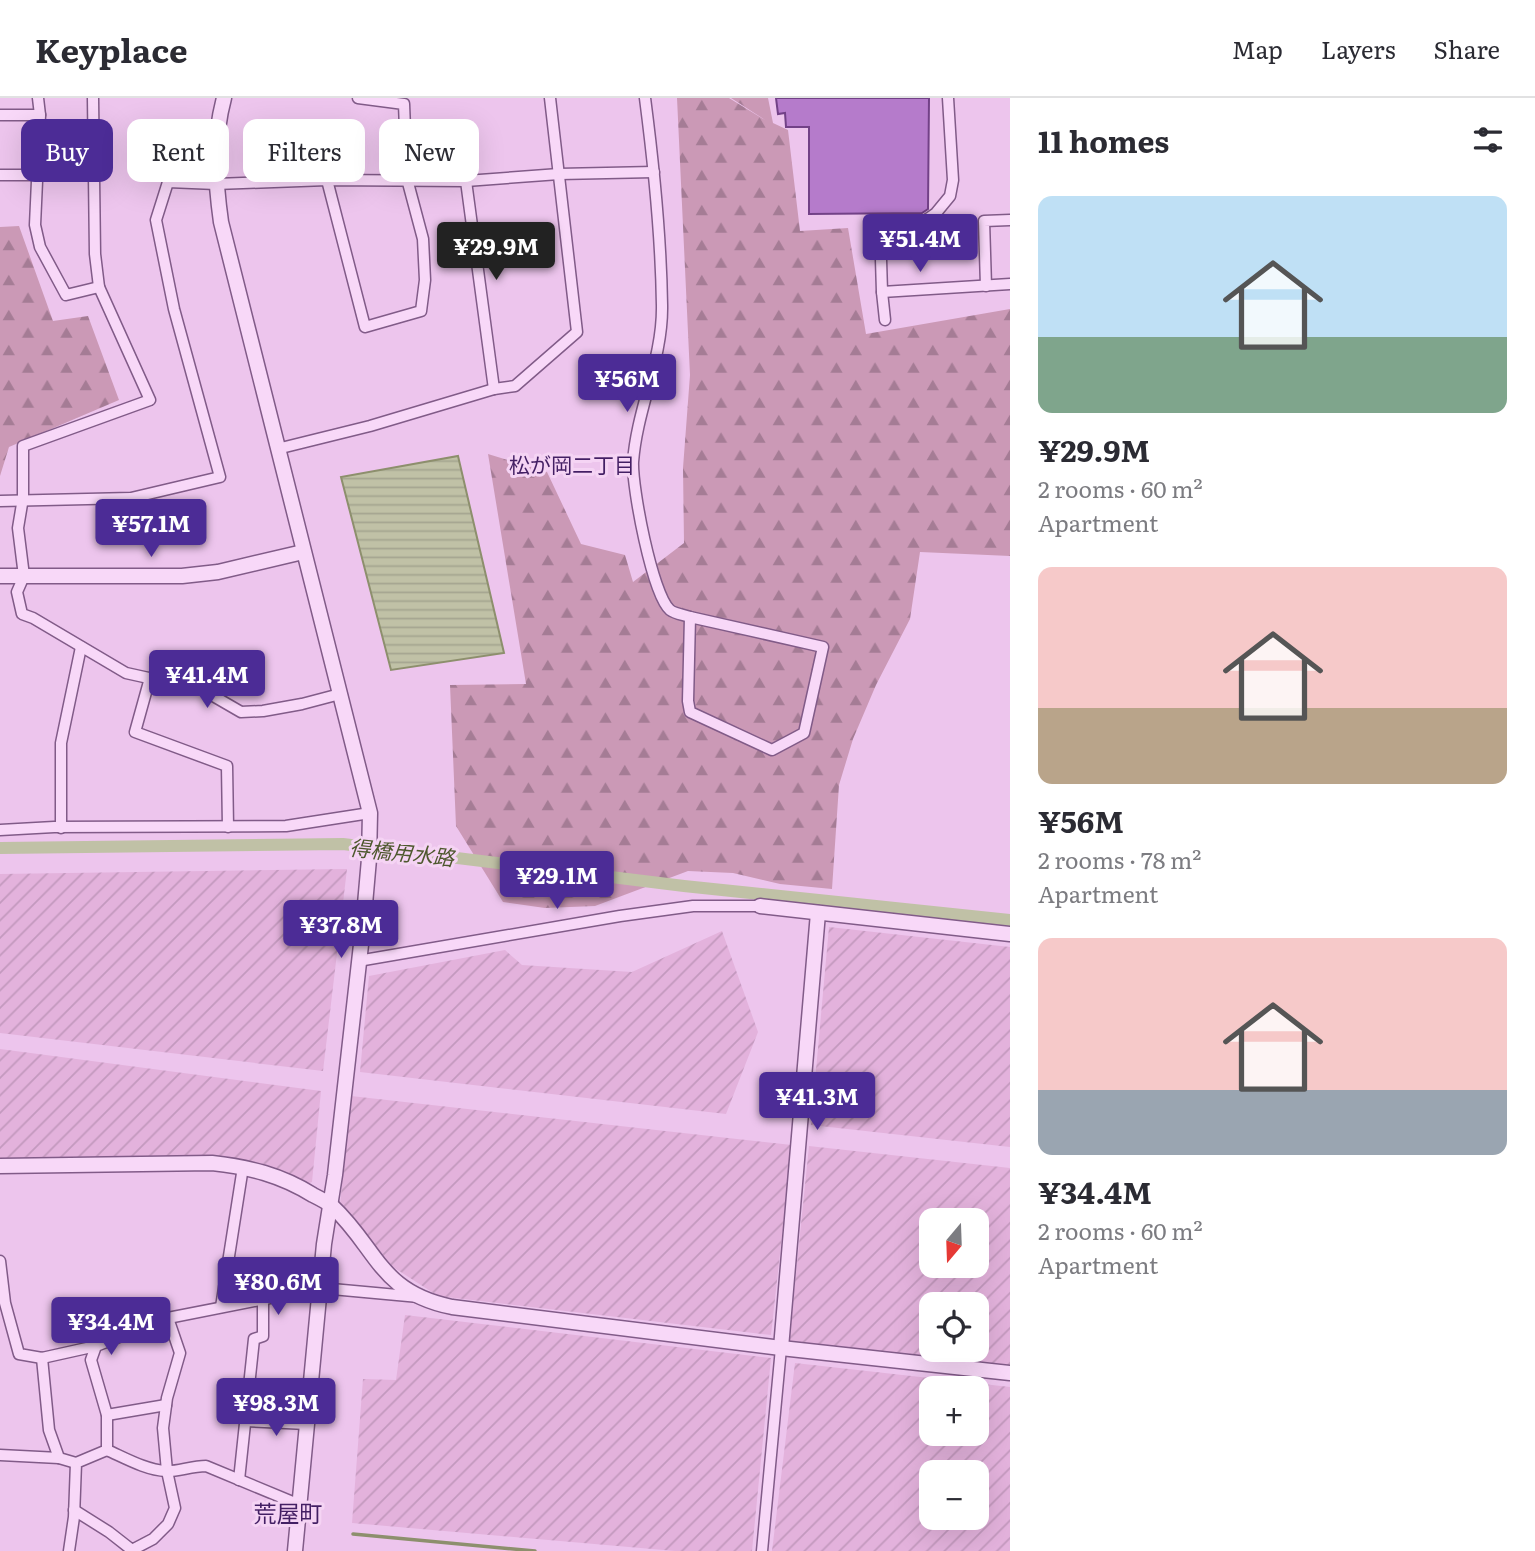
<!DOCTYPE html>
<meta charset="utf-8">
<style>
body{margin:0;font-family:Literata,"Noto Sans JP",serif;background:#f7f7f7;color:#2b2b33;height:100vh;display:flex;flex-direction:column;font-size:26px;white-space:nowrap}
*{box-sizing:border-box;margin:0}
p{font-size:23px;color:#7c7c81}
.icon{flex:none;width:38px;height:38px;fill:none;stroke:currentColor;stroke-width:2;stroke-linecap:round;stroke-linejoin:round}
.map{position:relative;flex:1;overflow:hidden}
.sheet{display:flex;flex-direction:column;background:#fff;width:525px}
.sheet>*{flex:none}
.guide{position:absolute;left:21px;top:21px;width:665px;height:63px;display:flex;gap:14px}
.needle{width:46px;rotate:199deg}
.buttons{position:absolute;left:919px;top:1110px;display:grid;gap:14px}
.buttons a{display:grid;place-items:center;width:70px;height:70px;border-radius:14px;background:#fff;box-shadow:0 7px 28px #0002;font-size:35px}
.price{position:absolute;translate:-50% -60px;padding:0 16px;border-radius:7px;background:#4c2c96;color:#fff;font-size:23px;line-height:46px;filter:drop-shadow(0 2px 4px #0008)}
.price::after{content:'';position:absolute;left:50%;top:42px;width:21px;height:16px;margin-left:-10px;background:inherit;clip-path:polygon(0 0,100% 0,50% 100%)}
.price.active{background:#222;color:#fff}
ul{padding:0;list-style:none}
li{display:grid;align-content:center;gap:14px;height:371px;padding:0 28px}
li span{display:grid;place-items:center;height:217px;border-radius:14px;color:#555}
li>.icon{margin-inline-start:auto}
span .icon{width:126px;height:126px;fill:#fffc;stroke-width:1}
li b{font-size:30px}
h2{display:flex;justify-content:space-between;align-items:center;height:84px;padding:0 28px;font-size:30px}
.tag{padding:0 24px;border-radius:14px;background:#fff;box-shadow:0 7px 28px #0002;font-size:24px;line-height:63px}
.tag.active{background:#4c2c96;color:#fff}
header{display:flex;align-items:center;gap:42px;box-sizing:border-box;height:98px;padding:0 35px;background:#fff;border-bottom:2px solid #e1e1e2}
header strong{font-size:33px}
nav{display:flex;gap:38px;margin-inline-start:auto;font-size:24px}
main{display:flex;flex:1;min-height:0}
.map>svg:first-child{display:block}
.farmland{fill:url(#farmland-furrows);fill-rule:evenodd}
.forest{fill:url(#forest-firs)}
.water{fill:url(#water-rules);stroke:#8d8f6d;stroke-width:2}
.lines{fill:none;stroke-linecap:round;stroke-linejoin:round}
.stream{stroke:#8d8f6d;stroke-width:3.5}
.canal{stroke:#c0c1a6;stroke-width:12}
.building{fill:#b57bcb;stroke:#724187;stroke-width:2}
.minor-casing{stroke:#815b88;stroke-width:13}
.tertiary-casing{stroke:#815b88;stroke-width:17}
.minor{stroke:#f8d8f8;stroke-width:10}
.tertiary{stroke:#f8d8f8;stroke-width:14}
.labels{text-anchor:middle;dominant-baseline:central;stroke-width:6;stroke-linejoin:round;paint-order:stroke}
.neighbourhood-label{font-size:21px;fill:#431f64;stroke:#f5d4f4}
.water-label{font-size:21px;font-style:italic;fill:#4e582e;stroke:#f5d4f4}
.quarter-label{font-size:23px;fill:#431f64;stroke:#f5d4f4}
</style>
<header>
<strong>Keyplace</strong>
<nav><a>Map</a><a>Layers</a><a>Share</a></nav>
</header>
<main>
<div class="map">
<svg width="1010" height="1453" viewBox="0 0 1010 1453">
<defs>
<pattern id="farmland-furrows" width="10" height="10" patternUnits="userSpaceOnUse" patternTransform="scale(1.75)"><rect width="10" height="10" fill="#e3b2dc"/><path d="M-1 1l2-2M0 10L10 0M9 11l2-2" fill="none" stroke="#c399be"/></pattern>
<pattern id="forest-firs" width="22" height="20" patternUnits="userSpaceOnUse" patternTransform="scale(1.75)"><rect width="22" height="20" fill="#cb99b6"/><path d="M5 1l3.5 6h-7zM16 11l3.5 6h-7z" fill="#a57c95"/></pattern>
<pattern id="water-rules" width="6" height="5" patternUnits="userSpaceOnUse" patternTransform="scale(1.75)"><rect width="6" height="5" fill="#c0c1a6"/><path d="M0 2.5h6" fill="none" stroke="#a5a590"/></pattern>
</defs>
<rect width="100%" height="100%" fill="#edc5ed"/>
<g class="farmland">
<polygon points="347,771 323,973 0,935 0,776"/>
<polygon points="829,829 1010,849 1010,1049 811,1027"/>
<polygon points="722,833 758,934 726,1016 360,974 369,878 505,852 522,867 632,874"/>
<polygon points="0,951 321,993 312,1084 304,1087 271,1070 209,1059 0,1062"/>
<polygon points="351,998 792,1047 771,1237 438,1198 393,1169 340,1106"/>
<path d="M809,1048L1010,1070V1268L789,1244ZM931,1122H976V1167H931ZM931,1206H976V1251H931Z"/>
<polygon points="405,1217 771,1260 752,1453 675,1453 352,1425 363,1281 396,1282"/>
<path d="M795,1265L1010,1289V1453H772ZM931,1290H976V1335H931ZM931,1374H976V1419H931Z"/>
</g>
<g class="forest">
<polygon points="677,0 729,0 765,22 731,0 768,0 773,25 788,32 800,133 848,130 866,236 1010,211 1010,458 920,454 910,521 876,587 853,641 839,687 832,791 780,786 733,775 688,773 595,808 545,810 503,804 456,728 450,587 526,586 488,356 547,374 581,446 625,457 633,484 684,445 683,370 690,277"/>
<polygon points="19,128 53,223 88,218 119,302 9,349 0,378 0,129"/>
</g>
<polygon class="water" points="458,358 504,555 391,572 341,379"/>
<g class="lines">
<polyline class="stream" points="353,1436 535,1453"/>
<polyline class="canal" points="0,750 343,746 684,788 1010,822"/>
</g>
<polygon class="building" points="776,0 929,0 928,111 922,115 809,116 809,29 786,29 785,15 778,16"/>
<g class="lines">
<g class="minor-casing">
<g id="minor">
<polyline points="38,0 40,17 35,127 40,149 66,197 99,189 150,302 23,348 23,400 18,430 24,478 17,494 22,516 33,520 126,575 203,592 241,614 263,613 302,606 340,596"/>
<polyline points="93,0 95,156 99,189"/>
<path d="M645,0C654,69 661,138 662,207C663,261 637,310 633,364C632,389 652,496 670,512C675,516 685,517 690,519"/>
<polyline points="948,0 953,82 950,98 936,115 923,124 880,129 882,194 1010,186"/>
<polyline points="0,17 40,17"/>
<polyline points="0,77 37,77"/>
<polyline points="327,82 365,229 421,213 425,182 423,141 407,81 404,6 358,0"/>
<polyline points="466,83 494,291"/>
<polyline points="986,188 984,123 1010,122"/>
<polyline points="882,194 885,222"/>
<polyline points="277,351 370,328 494,291 515,288 577,234 550,0"/>
<polyline points="0,403 131,400 220,379 174,211 156,122 168,84 216,86 327,82 466,83 559,76 654,74"/>
<polygon points="690,519 823,549 804,635 772,652 690,614 688,603"/>
<polyline points="150,580 135,634 227,668 228,729"/>
<polyline points="61,730 61,645 81,549"/>
<polyline points="0,732 54,729 286,728 370,715"/>
<polyline points="358,863 620,818 693,808 760,808"/>
<polyline points="0,1163 5,1205 19,1256 42,1260 96,1248"/>
<polyline points="221,1209 243,1069"/>
<polyline points="42,1260 49,1332 59,1360 76,1365"/>
<polyline points="107,1317 166,1307"/>
<polyline points="245,1323 307,1326"/>
<path d="M107,1352C125,1360 146,1372 166,1373C177,1374 191,1368 206,1368L300,1407"/>
<polyline points="0,1357 59,1360"/>
<polyline points="239,1382 254,1241 263,1238 263,1201"/>
<polyline points="74,1412 109,1434 132,1452 153,1441 168,1426 175,1410 167,1373 163,1330 167,1300 180,1255 168,1220"/>
<polyline points="69,1453 74,1419 76,1365 107,1352 107,1317 91,1262 96,1248 168,1220 321,1190 419,1199"/>
<polyline points="762,1453 781,1250"/>
</g>
</g>
<g class="tertiary-casing">
<g id="tertiary">
<path d="M224,0C213,41 215,82 221,124L370,715L369,761L363,829L335,1077L324,1146L295,1453"/>
<polyline points="0,478 182,478 218,474 303,454"/>
<polyline points="760,808 1010,836"/>
<path d="M0,1068L212,1065C249,1069 281,1077 313,1097C319,1100 327,1104 332,1108C378,1151 379,1194 452,1209L781,1250L1010,1275"/>
<polyline points="781,1250 818,815"/>
</g>
</g>
<use href="#minor" class="minor"/>
<use href="#tertiary" class="tertiary"/>
</g>
<g class="labels">
<g class="neighbourhood-label">
<text x="572" y="365">松が岡二丁目</text>
</g>
<g class="water-label">
<text transform="translate(402 753) rotate(6)">得橋用水路</text>
</g>
<g class="quarter-label">
<text x="288" y="1414">荒屋町</text>
</g>
</g>
</svg>
<div class="buttons">
<a><svg class="needle" viewBox="-14 -14 28 28"><path d="M0-13l5 13h-10z" fill="#e53935"/><path d="M0 13l5-13h-10z" fill="#7c7c81"/></svg></a>
<a><svg class="icon" aria-label="locate" viewBox="0 0 24 24"><circle cx="12" cy="12" r="6"/><path d="M12 2v4M12 18v4M2 12h4M18 12h4"/></svg></a>
<a>+</a>
<a>−</a>
</div>
<b class="price" style="left:920px;top:176px">¥51.4M</b>
<b class="price active" style="left:496px;top:184px">¥29.9M</b>
<b class="price" style="left:627px;top:316px">¥56M</b>
<b class="price" style="left:151px;top:461px">¥57.1M</b>
<b class="price" style="left:207px;top:612px">¥41.4M</b>
<b class="price" style="left:557px;top:813px">¥29.1M</b>
<b class="price" style="left:341px;top:862px">¥37.8M</b>
<b class="price" style="left:817px;top:1034px">¥41.3M</b>
<b class="price" style="left:278px;top:1219px">¥80.6M</b>
<b class="price" style="left:111px;top:1259px">¥34.4M</b>
<b class="price" style="left:276px;top:1340px">¥98.3M</b>
<div class="guide">
<a class="tag active">Buy</a>
<a class="tag">Rent</a>
<a class="tag">Filters</a>
<a class="tag">New</a>
</div>
</div>
<section class="sheet">
<h2>11 homes<svg class="icon" aria-label="filters" viewBox="0 0 24 24"><path d="M4 7h16M4 17h16"/><circle cx="9" cy="7" r="2"/><circle cx="15" cy="17" r="2"/></svg></h2>
<ul>
<li><span style="background:linear-gradient(#bfe0f5 65%,#7fa58c 0)"><svg class="icon" aria-label="home" viewBox="0 0 24 24"><path d="M3 11l9-7 9 7M6 9v11h12V9"/></svg></span><div><b>¥29.9M</b><p>2 rooms · 60 m²</p><p>Apartment</p></div></li>
<li><span style="background:linear-gradient(#f6c9c9 65%,#b9a48a 0)"><svg class="icon" aria-label="home" viewBox="0 0 24 24"><path d="M3 11l9-7 9 7M6 9v11h12V9"/></svg></span><div><b>¥56M</b><p>2 rooms · 78 m²</p><p>Apartment</p></div></li>
<li><span style="background:linear-gradient(#f6c9c9 70%,#9aa5b1 0)"><svg class="icon" aria-label="home" viewBox="0 0 24 24"><path d="M3 11l9-7 9 7M6 9v11h12V9"/></svg></span><div><b>¥34.4M</b><p>2 rooms · 60 m²</p><p>Apartment</p></div></li>
</ul>
</section>
</main>
